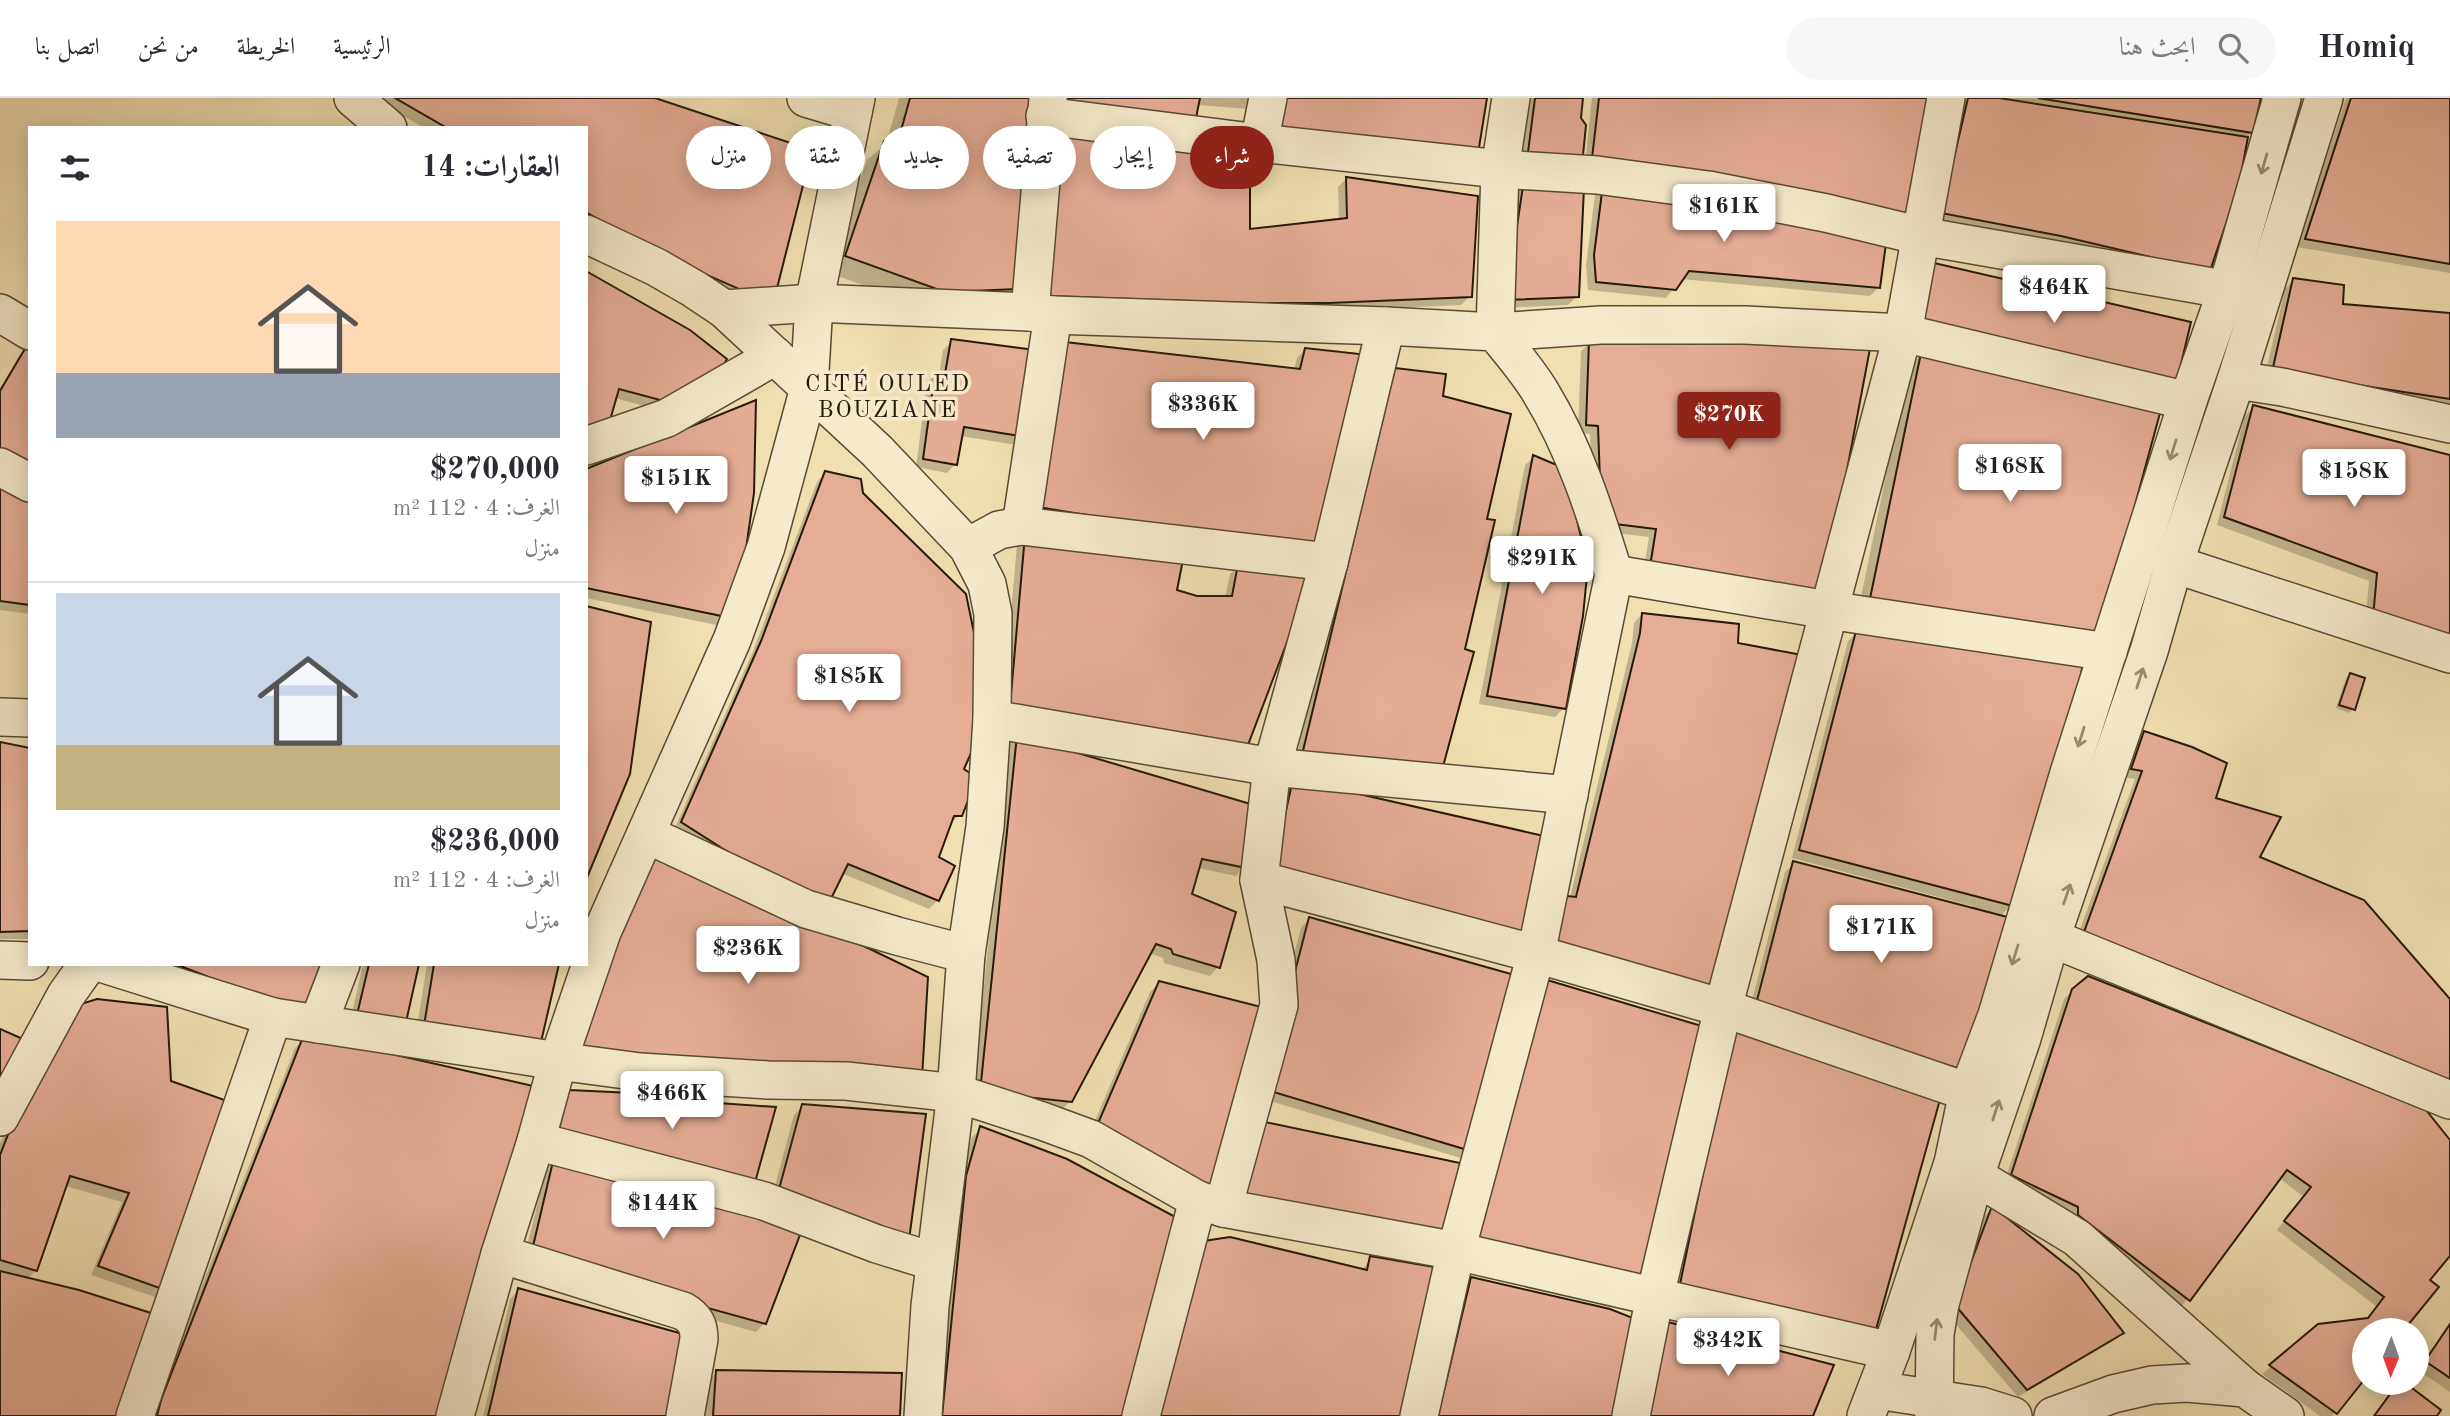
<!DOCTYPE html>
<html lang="ar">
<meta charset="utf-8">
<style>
body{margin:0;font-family:"Old Standard TT",Amiri,serif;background:#f7f7f7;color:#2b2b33;direction:rtl;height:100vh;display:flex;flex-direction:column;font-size:26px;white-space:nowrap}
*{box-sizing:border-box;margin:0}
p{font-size:23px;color:#7c7c81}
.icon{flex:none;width:38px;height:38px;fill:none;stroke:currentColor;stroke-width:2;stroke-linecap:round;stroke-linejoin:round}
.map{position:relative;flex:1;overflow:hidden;direction:ltr}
.panel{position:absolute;left:28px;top:28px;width:560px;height:840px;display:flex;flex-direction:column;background:#fff;border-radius:0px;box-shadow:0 4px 18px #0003;direction:rtl}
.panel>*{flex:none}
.guide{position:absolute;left:609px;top:28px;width:665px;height:63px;direction:rtl;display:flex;gap:14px}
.needle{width:46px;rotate:181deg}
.buttons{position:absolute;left:2352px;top:1220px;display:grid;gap:14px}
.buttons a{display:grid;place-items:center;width:77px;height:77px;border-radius:50%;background:#fff;box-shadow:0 4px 18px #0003;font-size:35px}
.price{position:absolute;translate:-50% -60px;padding:0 16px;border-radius:7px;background:#fff;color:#222;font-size:23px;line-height:46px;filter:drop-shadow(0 2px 4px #0008)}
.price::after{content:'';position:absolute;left:50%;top:42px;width:21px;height:16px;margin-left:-10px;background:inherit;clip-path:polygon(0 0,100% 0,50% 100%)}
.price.active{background:#8f2418;color:#fff}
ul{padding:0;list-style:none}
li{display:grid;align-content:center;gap:14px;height:371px;padding:0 28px}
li+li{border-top:2px solid #e1e1e2}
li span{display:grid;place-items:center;height:217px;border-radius:0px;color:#555}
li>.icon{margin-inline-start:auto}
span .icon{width:126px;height:126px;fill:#fffc;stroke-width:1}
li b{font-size:30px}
h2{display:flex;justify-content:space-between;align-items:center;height:84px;padding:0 28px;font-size:30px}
.tag{padding:0 24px;border-radius:32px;background:#fff;box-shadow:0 4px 18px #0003;font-size:24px;line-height:63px}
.tag.active{background:#8f2418;color:#fff}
header{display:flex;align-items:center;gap:42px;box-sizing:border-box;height:98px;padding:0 35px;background:#fff;border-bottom:2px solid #e1e1e2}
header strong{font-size:33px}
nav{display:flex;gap:38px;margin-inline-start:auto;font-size:24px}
.search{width:490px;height:63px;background:#f7f7f7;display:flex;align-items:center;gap:18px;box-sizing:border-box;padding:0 24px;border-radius:38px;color:#7c7c81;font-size:26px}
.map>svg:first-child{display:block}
.shadow{fill:#0003}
.building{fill:#e6ad95;stroke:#25190a;stroke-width:2}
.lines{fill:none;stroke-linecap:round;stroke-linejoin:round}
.minor-casing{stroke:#584b34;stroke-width:40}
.minor{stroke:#f5ebcc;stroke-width:37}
.oneway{stroke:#978c75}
.labels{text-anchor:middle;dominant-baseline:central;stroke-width:7;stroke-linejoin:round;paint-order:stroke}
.quarter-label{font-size:23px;letter-spacing:2px;fill:#25190a;stroke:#f5ebcc}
</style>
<header>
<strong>Homiq</strong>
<div class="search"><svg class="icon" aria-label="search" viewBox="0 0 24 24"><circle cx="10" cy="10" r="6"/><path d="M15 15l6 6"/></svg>ابحث هنا</div>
<nav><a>الرئيسية</a><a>الخريطة</a><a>من نحن</a><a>اتصل بنا</a></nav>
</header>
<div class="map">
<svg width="2450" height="1318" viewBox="0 0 2450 1318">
<rect width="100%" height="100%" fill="#f0e0b0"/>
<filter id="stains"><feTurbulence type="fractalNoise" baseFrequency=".00286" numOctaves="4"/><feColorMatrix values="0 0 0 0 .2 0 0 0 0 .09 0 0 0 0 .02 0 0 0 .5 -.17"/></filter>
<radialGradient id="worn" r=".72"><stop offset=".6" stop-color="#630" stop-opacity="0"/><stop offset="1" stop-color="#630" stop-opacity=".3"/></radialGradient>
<g class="shadow">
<polygon points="379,0 649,0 763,214 586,128 586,30 425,30 385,8"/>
<polygon points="899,0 1037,0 1019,190 1001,208 927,210 829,175 867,62 886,46"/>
<polygon points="1055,0 1259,0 1251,11 1197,7 1192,30"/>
<polygon points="1529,0 1582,0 1519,70"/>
<polygon points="1592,0 1929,0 1584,77"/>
<polygon points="1966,0 2260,0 2252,34 2247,39 2209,172 1934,123 1961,6"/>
<polygon points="2346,0 2450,0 2450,175 2297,149"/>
<polygon points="1346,81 1470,198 1461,207 1319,213 1039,206 1039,137 1248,133 1339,122 1338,89"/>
<polygon points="1525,83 1577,198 1568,207 1498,210 1516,92"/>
<polygon points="1603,88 1879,189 1870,198 1681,181 1666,200 1588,192 1586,167 1595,97"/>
<polygon points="586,175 689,234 665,314 615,300"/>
<polygon points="2293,182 2341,207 2450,217 2450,308 2264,282 2285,191"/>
<polygon points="952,243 1041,255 1016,347 961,338 955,366 947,375 916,369 927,285 935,276 939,277 943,252"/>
<polygon points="1590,245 1813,506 1642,483 1649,439 1606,434 1593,420 1590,336 1578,335 1581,253"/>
<polygon points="26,252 0,372 0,290 18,260"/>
<polygon points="1305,252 1319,455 1030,417 1057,254 1294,272 1297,260"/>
<polygon points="1921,257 2158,316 1855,528 1908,270"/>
<polygon points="1395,272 1441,300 1509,317 1294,669 1387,280"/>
<polygon points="2254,309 2450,358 2450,554 2365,528 2369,483 2217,427 2245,317"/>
<polygon points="1534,359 1564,610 1555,619 1479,606 1525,367"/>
<polygon points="586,373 734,520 726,529 586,500"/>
<polygon points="825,375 861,396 961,672 960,717 949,726 936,760 953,769 938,802 929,811 841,775 823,814 674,732 753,553 817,384"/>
<polygon points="0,384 30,401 30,516 0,512"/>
<polygon points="1026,439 1196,500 1225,500 1230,476 1239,468 1242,659 1002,616 1017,447"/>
<polygon points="1642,516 1736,546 1757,721 1558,809 1570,800 1632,545 1634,525"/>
<polygon points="1857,535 2011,807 2000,819 2009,821 1954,980 1747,922 1785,774 1794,765 1971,811 1972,808 1792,760 1848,543"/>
<polygon points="2350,577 2353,611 2349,615 2336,610 2346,580"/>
<polygon points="2144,635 2214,701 2257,760 2450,903 2071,856 2135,681 2124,679 2136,644"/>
<polygon points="1017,639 1245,769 1236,778 1198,770 1190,797 1218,869 1210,878 1164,865 1163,860 1149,855 1070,1003 1062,1012 972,1002 1009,647"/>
<polygon points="0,645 30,651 30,841 0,841"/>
<polygon points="1294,683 1550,741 1263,788 1285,692"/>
<polygon points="1309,821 1516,879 1464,1061 1263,1001 1280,911 1301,830"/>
<polygon points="146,866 323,866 302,915"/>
<polygon points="363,866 417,866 349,929"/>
<polygon points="427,866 558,866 414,948"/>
<polygon points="1159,885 1204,1099 1085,1046 1150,894"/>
<polygon points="2073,892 2450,1045 2450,1154 2428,1182 2402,1232 2364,1232 2364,1279 2332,1318 2320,1318 2262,1276 2318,1228 2367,1222 2377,1209 2277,1132 2304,1099 2279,1080 2180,1210 2004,1086 2064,901"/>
<polygon points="73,917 164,1191 155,1199 91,1177 122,1104 65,1088 36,1172 27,1181 114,1318 0,1318 0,1046 5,1034"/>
<polygon points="304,941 445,1318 151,1318 295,950"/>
<polygon points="1725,941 1939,999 1672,1199"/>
<polygon points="803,1008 924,1018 771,1103 794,1017"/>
<polygon points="981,1031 1124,1318 935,1318 959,1088 972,1039"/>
<polygon points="555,1061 765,1225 756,1234 522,1169 546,1070"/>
<polygon points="1992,1110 2122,1234 2113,1243 2018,1299 1947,1216 1984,1119"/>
<polygon points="1371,1160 1402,1318 1362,1172"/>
<polygon points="1472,1181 1625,1318 1432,1318 1463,1189"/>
<polygon points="519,1192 668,1318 483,1318 510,1201"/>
<polygon points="2450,1225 2450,1294 2418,1272"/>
<polygon points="717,1274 899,1318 698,1318 699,1291"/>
</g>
<g class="building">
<polygon points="395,0 655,0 812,52 773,206 646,150 586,114 586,30 447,30"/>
<polygon points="910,0 1039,0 1021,191 945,194 845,158 884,43 897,47"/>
<polygon points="1061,0 1200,0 1194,30"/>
<polygon points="1283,0 1487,0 1477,62 1276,44"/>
<polygon points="1535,0 1583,0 1581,20 1586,27 1582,67 1527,62"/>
<polygon points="1599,0 1931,0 1909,120 1591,69"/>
<polygon points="1968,0 1999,0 2248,39 2239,87 2210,173 2061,138 1941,115"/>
<polygon points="2038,0 2261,0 2253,35"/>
<polygon points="2351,0 2450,0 2450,166 2305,141"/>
<polygon points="1055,30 1250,62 1250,131 1347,120 1346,79 1478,98 1472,199 1329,205 1248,205 1047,198"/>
<polygon points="1524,81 1584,89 1579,199 1506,202"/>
<polygon points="1603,86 1887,138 1880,190 1689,173 1676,192 1596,184 1594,157"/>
<polygon points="1934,165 2191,224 2176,287 1921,232"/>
<polygon points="586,173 690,232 727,261 710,291 675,306 619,291 606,336 586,332"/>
<polygon points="2293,180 2344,187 2343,206 2450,215 2450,301 2272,274"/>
<polygon points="1872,240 1823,499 1649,475 1656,431 1615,426 1601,411 1598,328 1586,327 1589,243"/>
<polygon points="951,241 1043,253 1026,339 964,329 957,367 923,361 935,274 945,276"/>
<polygon points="1065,244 1300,271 1305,250 1369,257 1321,456 1038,409"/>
<polygon points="26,249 30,252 30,376 0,359 0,293"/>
<polygon points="1921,255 2160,315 2097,547 1867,515"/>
<polygon points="1395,270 1446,276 1443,298 1511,316 1487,421 1495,422 1465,551 1474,554 1441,676 1301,661"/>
<polygon points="756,302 754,395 736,521 586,490 586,371"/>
<polygon points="2253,307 2450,357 2450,544 2373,520 2377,475 2224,419"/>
<polygon points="1533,357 1564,370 1588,467 1583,518 1566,611 1487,598"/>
<polygon points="825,373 861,381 863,395 966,496 978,554 976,644 964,671 977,680 962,718 954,718 939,759 955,768 939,803 848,766 824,815 681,724 761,543"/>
<polygon points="0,382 30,399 30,507 0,503"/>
<polygon points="1025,437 1183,462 1177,492 1197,498 1232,498 1238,466 1313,476 1243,660 1010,608"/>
<polygon points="586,508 651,524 630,676 586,782"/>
<polygon points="1642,515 1739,526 1738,545 1802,557 1711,897 1553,850 1567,798 1576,799 1640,535"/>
<polygon points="1856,533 2083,565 2074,615 2013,808 1799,752"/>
<polygon points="2350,575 2365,580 2355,612 2339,607"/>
<polygon points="2144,633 2192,649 2227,665 2216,700 2281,719 2260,759 2364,802 2450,901 2450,983 2079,848 2142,673 2131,671"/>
<polygon points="1017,637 1264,710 1246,770 1202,761 1192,796 1236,814 1220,870 1173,856 1171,851 1156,846 1072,1004 980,994"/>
<polygon points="0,644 30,650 30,833 0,834"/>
<polygon points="1293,681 1553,740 1526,847 1271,780"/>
<polygon points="647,751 868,850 928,879 922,980 583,955 576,945"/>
<polygon points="1793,763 2011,820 1965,972 1754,914"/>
<polygon points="1309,819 1518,878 1474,1054 1270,993 1288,901"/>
<polygon points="175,866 325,866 304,916"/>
<polygon points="369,866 419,866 404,933 356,921"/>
<polygon points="434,866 559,866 538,957 422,940"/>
<polygon points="2088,878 2426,1012 2450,1042 2450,1158 2430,1182 2439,1189 2404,1232 2364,1232 2364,1282 2337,1316 2269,1267 2318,1226 2368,1220 2384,1199 2284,1123 2311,1089 2287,1072 2190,1203 2078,1117 2078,1109 2011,1077 2072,891"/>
<polygon points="1547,882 1705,929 1650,1190 1475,1146"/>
<polygon points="1159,883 1269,911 1229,1063 1205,1100 1093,1037"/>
<polygon points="97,901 167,909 171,983 233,1005 165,1192 98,1168 129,1095 70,1078 37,1173 0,1162 0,1057 13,1024 81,906"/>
<polygon points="1733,930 1941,998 1875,1235 1679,1191"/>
<polygon points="0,931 23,941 0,995"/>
<polygon points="303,939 374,952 533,988 446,1318 157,1318 161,1302"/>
<polygon points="569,992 654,996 661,1001 776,1009 754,1088 557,1039"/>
<polygon points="802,1006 926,1016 909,1142 778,1095"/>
<polygon points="1260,1023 1460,1065 1445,1150 1240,1098"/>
<polygon points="980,1028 1067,1061 1181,1122 1126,1318 942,1318 966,1078"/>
<polygon points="554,1059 803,1129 766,1226 530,1161"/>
<polygon points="1992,1108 2078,1176 2124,1235 2027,1292 1955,1207"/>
<polygon points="1230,1139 1367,1172 1370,1158 1440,1170 1403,1318 1158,1318 1204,1143"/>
<polygon points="0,1173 79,1192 154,1216 116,1318 0,1318"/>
<polygon points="1471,1179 1610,1211 1648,1226 1627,1318 1438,1318"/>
<polygon points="518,1190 690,1238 670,1318 488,1318"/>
<polygon points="1660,1222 1834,1267 1813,1318 1640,1318"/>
<polygon points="2450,1226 2450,1280 2425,1263"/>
<polygon points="716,1272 902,1275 900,1318 713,1318"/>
<polygon points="2399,1284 2404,1284 2441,1312 2437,1318 2374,1318"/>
</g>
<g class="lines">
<g class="minor-casing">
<g id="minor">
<polyline points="353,0 388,30"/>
<polyline points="806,0 853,14"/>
<polyline points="1511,0 1500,71 1495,234 1601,227 1745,227 1903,235 2188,303"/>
<polyline points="1045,18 1259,45 1500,71 1597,77 1708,92 1826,115 1921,138 2252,196"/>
<polyline points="1259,45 1268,0"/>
<polyline points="586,136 656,169 694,191 724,211 877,353 968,449 987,486 993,516 992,621 985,729 966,856 956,995 930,1208 923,1318"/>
<path d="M724,211L814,205L1030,214L1053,217L1386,228L1495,234C1511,254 1528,273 1541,295C1575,351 1595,414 1614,476L1536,856L1456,1153L1419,1318"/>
<polyline points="1030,214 1048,0"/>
<polyline points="0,215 30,233"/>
<polyline points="1386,228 1329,464 1272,669 1259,782 1276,862 1279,907 1223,1110 1456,1153 1891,1253"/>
<polyline points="2236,282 2282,289 2450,326"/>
<polyline points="586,348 667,320 775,258"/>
<polyline points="0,369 30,385"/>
<polyline points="1021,428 1053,217"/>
<polyline points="968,449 999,432 1021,428 1329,464"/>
<polyline points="2174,466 2450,556"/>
<polyline points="1614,476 1828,512 2108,554"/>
<polyline points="0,619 30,620"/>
<polyline points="992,621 1272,669 1569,697"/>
<polyline points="646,736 806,811 897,838 966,856"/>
<polyline points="1259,782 1536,856 1723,910 1968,994"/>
<polyline points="2051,840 2450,1002"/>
<polyline points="0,862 30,863"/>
<polyline points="104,866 273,919 558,963 602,834 732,542 766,449 809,290 814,205 856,0"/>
<polyline points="318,926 341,866"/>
<polyline points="0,1019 66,897 88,866"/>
<polyline points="536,1043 558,963 640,974 768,982 846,983 956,995 1042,1023 1091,1041 1198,1102 1223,1110"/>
<polyline points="1975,1078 2077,1140 2245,1290"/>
<path d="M500,1156L683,1213C695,1220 699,1227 699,1241L685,1318"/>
<polyline points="1877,1292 1981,1308 2013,1318"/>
<polyline points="135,1318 273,919"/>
<polyline points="455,1318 500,1156 536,1043 764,1103 877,1146 935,1164"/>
<polyline points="1141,1318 1198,1102"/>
<polyline points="1631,1318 1655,1198 1723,910 1903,235 1946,0"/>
<polyline points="1866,1318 1891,1253 1953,1065 1968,994 1997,917 2069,675 2188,303 2227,191 2282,0"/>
<polyline points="1934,1318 1935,1236 1940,1206 1975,1078 2022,940 2051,840 2149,553 2174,466 2236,282 2324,0"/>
<polyline points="2053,1318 2113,1296 2152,1287 2187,1285 2245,1290 2285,1318"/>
</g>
</g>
<use href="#minor" class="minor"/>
</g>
<defs><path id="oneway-shaft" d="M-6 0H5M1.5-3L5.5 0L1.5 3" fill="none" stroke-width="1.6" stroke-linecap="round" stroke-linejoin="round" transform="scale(1.75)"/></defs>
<g class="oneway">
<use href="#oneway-shaft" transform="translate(2264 66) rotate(106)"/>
<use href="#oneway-shaft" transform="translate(2173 352) rotate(107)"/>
<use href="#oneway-shaft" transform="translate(2140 580) rotate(-72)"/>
<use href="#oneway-shaft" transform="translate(2081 639) rotate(108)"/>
<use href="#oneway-shaft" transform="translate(2067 796) rotate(-71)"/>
<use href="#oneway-shaft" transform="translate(2015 857) rotate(107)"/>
<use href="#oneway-shaft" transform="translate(1996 1012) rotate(-72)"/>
<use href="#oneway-shaft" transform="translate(1936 1231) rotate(-83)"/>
</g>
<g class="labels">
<g class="quarter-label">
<text x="888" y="286">CITÉ OULED<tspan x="888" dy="26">BOUZIANE</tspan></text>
</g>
</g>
<rect width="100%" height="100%" filter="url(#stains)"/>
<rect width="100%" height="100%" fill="url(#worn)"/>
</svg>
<div class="buttons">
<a><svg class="needle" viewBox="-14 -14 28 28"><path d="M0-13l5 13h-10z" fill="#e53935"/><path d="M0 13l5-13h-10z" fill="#7c7c81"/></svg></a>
</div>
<b class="price" style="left:1724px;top:146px">$161K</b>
<b class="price" style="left:2054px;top:227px">$464K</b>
<b class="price" style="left:1203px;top:344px">$336K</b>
<b class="price active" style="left:1729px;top:354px">$270K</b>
<b class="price" style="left:2010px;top:406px">$168K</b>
<b class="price" style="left:2354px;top:411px">$158K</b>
<b class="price" style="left:676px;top:418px">$151K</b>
<b class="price" style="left:1542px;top:498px">$291K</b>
<b class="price" style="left:849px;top:616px">$185K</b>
<b class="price" style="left:1881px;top:867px">$171K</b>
<b class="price" style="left:748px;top:888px">$236K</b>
<b class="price" style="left:672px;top:1033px">$466K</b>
<b class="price" style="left:663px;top:1143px">$144K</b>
<b class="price" style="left:1728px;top:1280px">$342K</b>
<div class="guide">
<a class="tag active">شراء</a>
<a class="tag">إيجار</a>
<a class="tag">تصفية</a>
<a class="tag">جديد</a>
<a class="tag">شقة</a>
<a class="tag">منزل</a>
</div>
<section class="panel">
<h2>العقارات: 14<svg class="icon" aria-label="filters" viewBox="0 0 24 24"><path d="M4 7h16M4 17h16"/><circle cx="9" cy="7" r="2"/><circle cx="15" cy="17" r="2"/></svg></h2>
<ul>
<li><span style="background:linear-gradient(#ffd9b3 70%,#9aa5b1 0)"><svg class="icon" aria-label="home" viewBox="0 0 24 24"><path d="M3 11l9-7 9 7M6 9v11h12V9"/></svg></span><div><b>$270,000</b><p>الغرف: 4 · 112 m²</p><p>منزل</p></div></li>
<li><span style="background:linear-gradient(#c9d6e8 70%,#c2b280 0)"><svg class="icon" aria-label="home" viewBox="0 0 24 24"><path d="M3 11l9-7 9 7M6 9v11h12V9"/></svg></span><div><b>$236,000</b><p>الغرف: 4 · 112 m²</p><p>منزل</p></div></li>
</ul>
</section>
</div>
